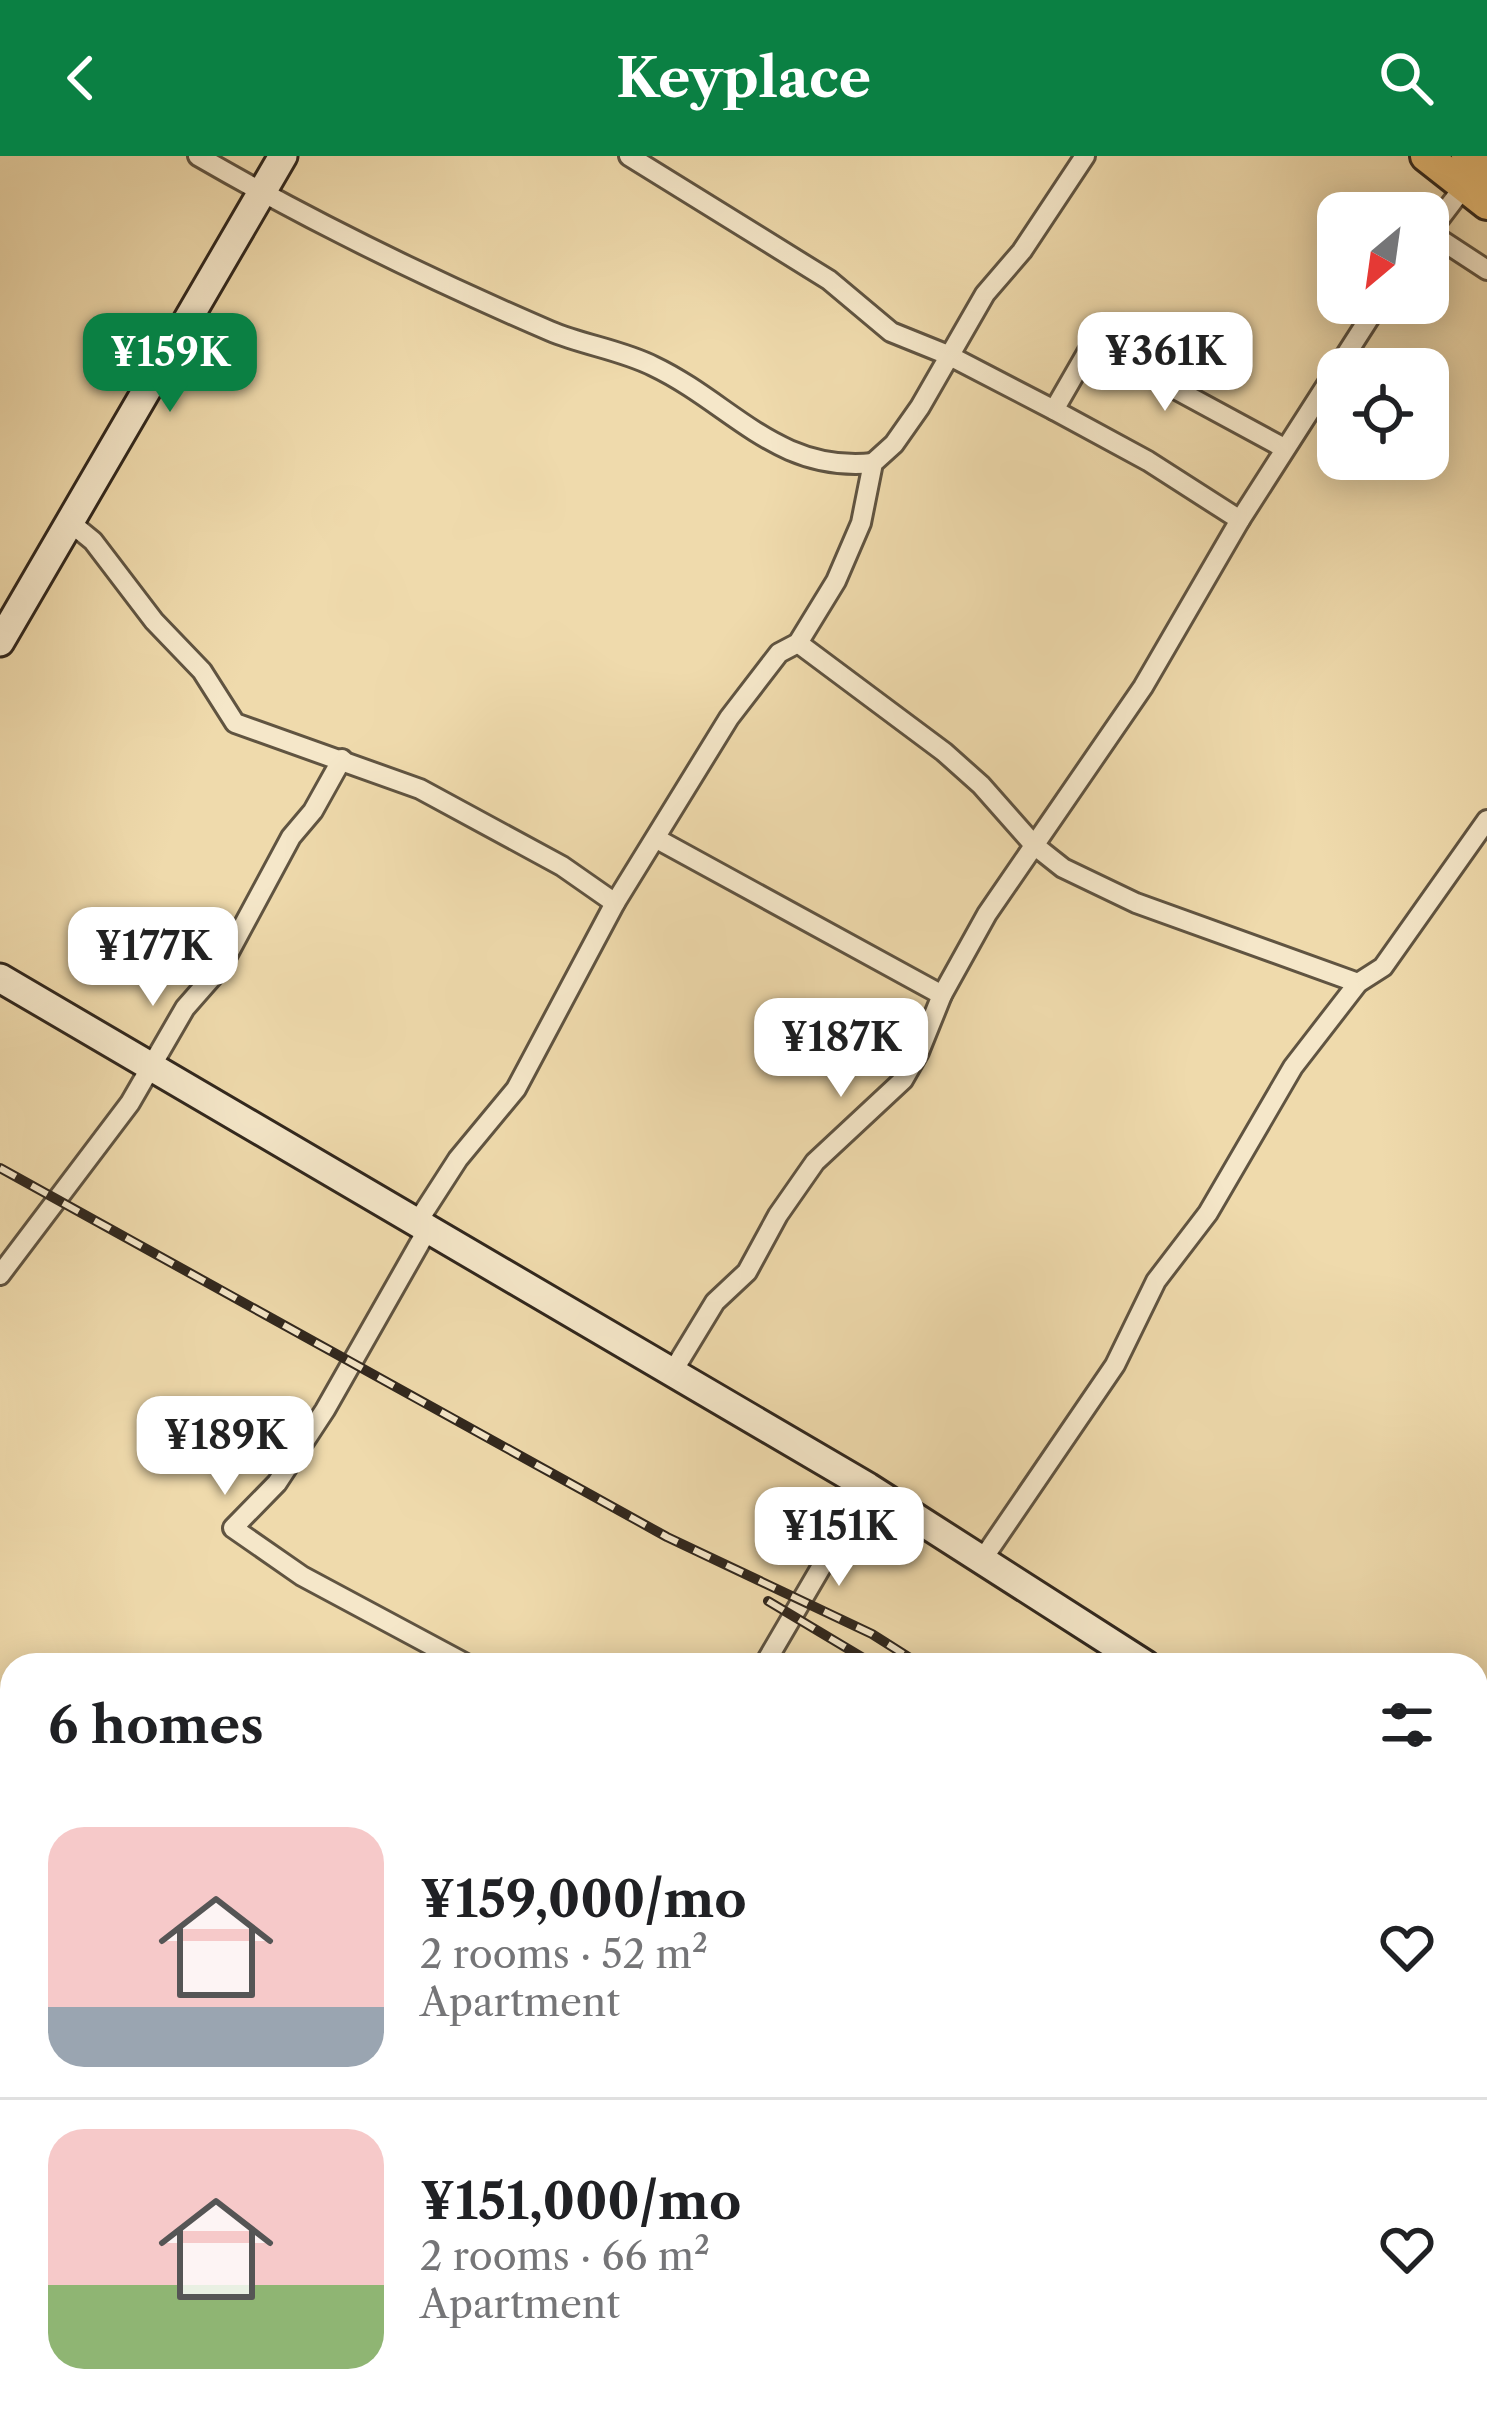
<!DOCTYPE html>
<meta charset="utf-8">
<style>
body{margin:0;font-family:"Libre Caslon Text",serif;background:#f6f6f6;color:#202124;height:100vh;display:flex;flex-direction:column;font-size:45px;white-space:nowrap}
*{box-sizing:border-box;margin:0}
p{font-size:39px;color:#757577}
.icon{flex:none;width:66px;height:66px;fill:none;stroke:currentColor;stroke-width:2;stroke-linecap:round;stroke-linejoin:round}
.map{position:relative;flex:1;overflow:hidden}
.side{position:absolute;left:0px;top:1497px;width:1488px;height:771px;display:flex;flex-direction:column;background:#fff;border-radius:36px 36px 0 0;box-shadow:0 6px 30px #0003}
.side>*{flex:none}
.needle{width:78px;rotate:209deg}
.tools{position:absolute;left:1317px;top:36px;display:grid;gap:24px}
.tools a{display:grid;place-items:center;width:132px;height:132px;border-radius:24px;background:#fff;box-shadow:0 6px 30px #0003;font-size:60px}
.price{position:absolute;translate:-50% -102px;padding:0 27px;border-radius:24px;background:#fff;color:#222;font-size:39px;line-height:78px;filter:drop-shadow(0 3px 6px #0008)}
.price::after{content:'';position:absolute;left:50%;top:72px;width:36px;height:27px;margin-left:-18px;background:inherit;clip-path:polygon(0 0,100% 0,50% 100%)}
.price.selected{background:#0b8043;color:#fff}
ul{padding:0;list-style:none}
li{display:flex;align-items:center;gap:36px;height:300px;padding:0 48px}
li+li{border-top:3px solid #e0e0e0}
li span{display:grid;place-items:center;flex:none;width:336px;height:240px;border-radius:36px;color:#555}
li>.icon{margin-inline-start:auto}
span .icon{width:144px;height:144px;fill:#fffc;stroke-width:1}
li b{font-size:51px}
h2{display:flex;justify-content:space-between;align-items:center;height:144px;padding:0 48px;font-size:51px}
header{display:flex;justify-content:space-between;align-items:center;height:156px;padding:0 48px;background:#0b8043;color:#fff;font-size:54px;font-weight:700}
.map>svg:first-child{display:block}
.green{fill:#b9c08a;stroke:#757454;stroke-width:3}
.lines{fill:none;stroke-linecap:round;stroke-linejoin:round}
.canal{stroke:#9abba6;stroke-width:21}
.street-casing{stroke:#605441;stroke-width:24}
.secondary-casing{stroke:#31271d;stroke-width:33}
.primary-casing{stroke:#31271d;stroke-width:36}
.path{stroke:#31271d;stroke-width:3;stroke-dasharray:3 6;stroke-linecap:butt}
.street{stroke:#f5e7c9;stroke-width:18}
.secondary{stroke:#f5e7c9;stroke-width:27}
.primary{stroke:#e8bd76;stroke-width:30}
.rail-casing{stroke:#31271d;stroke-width:10}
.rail{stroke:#f5e7c9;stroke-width:6;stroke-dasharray:18;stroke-linecap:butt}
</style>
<header><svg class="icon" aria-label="back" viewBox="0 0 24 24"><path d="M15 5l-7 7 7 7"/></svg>Keyplace<svg class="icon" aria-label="search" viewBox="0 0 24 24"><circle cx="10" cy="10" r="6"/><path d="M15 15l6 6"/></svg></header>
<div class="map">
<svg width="1487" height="2267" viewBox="0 0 1487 2267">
<rect width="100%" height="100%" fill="#efdaac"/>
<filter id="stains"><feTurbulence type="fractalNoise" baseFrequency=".00167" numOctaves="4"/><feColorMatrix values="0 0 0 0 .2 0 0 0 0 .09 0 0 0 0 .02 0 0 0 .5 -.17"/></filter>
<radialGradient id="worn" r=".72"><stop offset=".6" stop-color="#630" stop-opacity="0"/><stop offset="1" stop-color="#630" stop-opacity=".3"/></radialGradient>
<g class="green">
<polygon points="231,2256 346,2256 372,2267 234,2267"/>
<polygon points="745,2256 1041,2256 1031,2267 743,2267"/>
</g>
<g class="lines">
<polyline class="canal" points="1476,2020 1487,2027"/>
<g class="street-casing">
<g id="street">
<path d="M198,0C312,66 429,123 550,175C583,189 621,194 653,210C731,247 777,317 873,307"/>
<polyline points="629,0 829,124 891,176 948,199 1054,254 1148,305 1240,364"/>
<polyline points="1429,76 1487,114"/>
<polyline points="1428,78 1469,24"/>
<polyline points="1054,254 1092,188 1284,292"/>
<polyline points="71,367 93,385 154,465 202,515 235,567 420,633 562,710 615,747"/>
<polyline points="798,487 944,596 981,629 1034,689 1063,712 1136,747 1358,827"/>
<polyline points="657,683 942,839"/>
<polyline points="418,1065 458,1003 516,933 615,747 729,562 779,497 798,487 836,425 861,367 873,307 894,288 920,251 985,138 1022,95 1085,0"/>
<polyline points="429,1071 325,1254 277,1327 233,1372 302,1420 468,1509"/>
<polyline points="0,1119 130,947 185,852 221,811 291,681 313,655 342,603"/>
<polyline points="673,1215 715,1146 747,1116 778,1059 815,1006 903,924 919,896 942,839 987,758 1143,531 1240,364 1379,147"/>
<polyline points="982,1404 1115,1209 1156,1125 1208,1057 1293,911 1358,827 1383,811 1487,664"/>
<polyline points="764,1509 868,1331"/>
<polyline points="0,1626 12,1632"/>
<polyline points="1476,1884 1487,1865"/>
<polyline points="0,2099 12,2109"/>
<polyline points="526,2256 541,2267"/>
</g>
</g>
<g class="secondary-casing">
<g id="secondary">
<polyline points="0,486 283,0"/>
<polyline points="0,822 868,1331 1146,1509"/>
<polyline points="1476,1690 1487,1696"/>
</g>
</g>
<g class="primary-casing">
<g id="primary">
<polyline points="1426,0 1487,48"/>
<polyline points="1467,0 1487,16"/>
</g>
</g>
<polyline class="path" points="1205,2267 1223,2256"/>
<use href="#street" class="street"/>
<use href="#secondary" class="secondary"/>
<use href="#primary" class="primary"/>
<g class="rail-casing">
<g id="rail">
<polyline points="0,1012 667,1381 872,1478 921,1509"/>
<polyline points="768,1445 875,1509"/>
<polyline points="1476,1831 1487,1837"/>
</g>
</g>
<use href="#rail" class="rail"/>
</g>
<rect width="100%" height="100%" filter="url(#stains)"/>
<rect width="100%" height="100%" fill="url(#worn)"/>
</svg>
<div class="tools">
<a><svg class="needle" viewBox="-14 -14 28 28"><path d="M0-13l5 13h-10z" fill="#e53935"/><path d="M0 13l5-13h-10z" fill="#757577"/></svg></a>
<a><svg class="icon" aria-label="locate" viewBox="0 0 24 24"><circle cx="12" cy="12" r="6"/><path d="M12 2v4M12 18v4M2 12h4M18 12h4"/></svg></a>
</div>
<b class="price" style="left:1165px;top:258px">¥361K</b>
<b class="price selected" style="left:170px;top:259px">¥159K</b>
<b class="price" style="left:153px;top:853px">¥177K</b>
<b class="price" style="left:841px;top:944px">¥187K</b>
<b class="price" style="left:225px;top:1342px">¥189K</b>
<b class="price" style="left:839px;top:1433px">¥151K</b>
<section class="side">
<h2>6 homes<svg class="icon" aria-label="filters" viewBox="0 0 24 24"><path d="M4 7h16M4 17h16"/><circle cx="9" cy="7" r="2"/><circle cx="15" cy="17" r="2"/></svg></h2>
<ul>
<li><span style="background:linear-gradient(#f6c9c9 75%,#9aa5b1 0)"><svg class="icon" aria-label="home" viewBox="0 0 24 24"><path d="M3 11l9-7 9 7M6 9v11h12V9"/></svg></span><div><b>¥159,000/mo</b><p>2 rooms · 52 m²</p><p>Apartment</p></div><svg class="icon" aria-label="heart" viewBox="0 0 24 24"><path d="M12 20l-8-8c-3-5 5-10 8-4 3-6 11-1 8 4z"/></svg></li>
<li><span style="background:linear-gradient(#f6c9c9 65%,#8fb573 0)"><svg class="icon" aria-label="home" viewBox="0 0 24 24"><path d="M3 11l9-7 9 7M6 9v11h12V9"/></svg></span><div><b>¥151,000/mo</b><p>2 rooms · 66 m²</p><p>Apartment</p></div><svg class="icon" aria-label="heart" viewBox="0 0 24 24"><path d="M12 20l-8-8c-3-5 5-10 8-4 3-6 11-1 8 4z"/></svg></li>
</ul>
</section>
</div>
